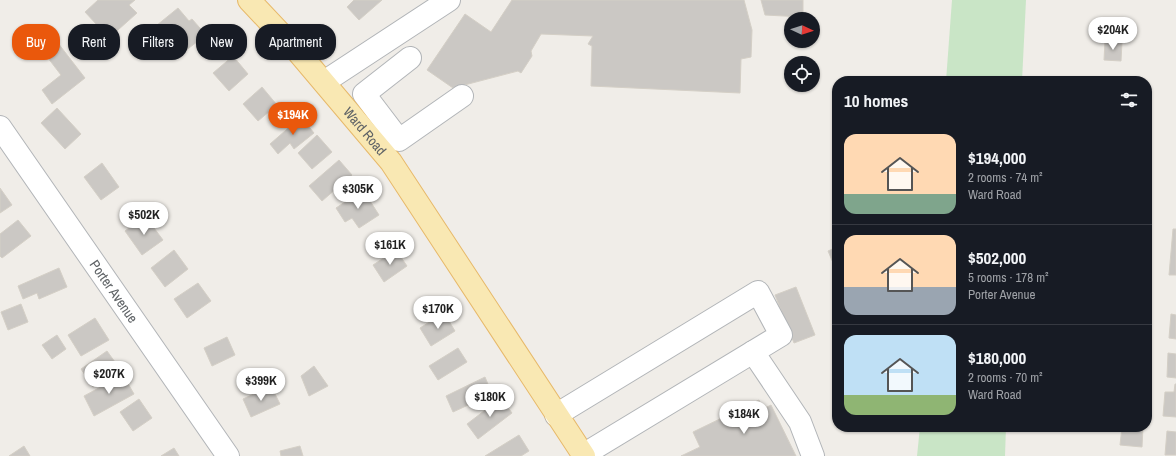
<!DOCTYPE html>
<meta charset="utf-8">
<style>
body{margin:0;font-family:"Archivo Narrow",sans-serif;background:#242831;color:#f1f3f6;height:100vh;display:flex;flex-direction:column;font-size:15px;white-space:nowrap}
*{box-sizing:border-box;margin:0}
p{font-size:13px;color:#9ea1a6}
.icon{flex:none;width:22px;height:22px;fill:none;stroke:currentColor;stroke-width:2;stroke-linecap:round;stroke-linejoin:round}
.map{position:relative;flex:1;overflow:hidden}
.drawer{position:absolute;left:832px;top:76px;width:320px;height:356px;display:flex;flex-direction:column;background:#171b24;border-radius:16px;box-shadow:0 1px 3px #0004}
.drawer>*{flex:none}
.banner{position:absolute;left:12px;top:24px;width:380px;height:36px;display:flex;gap:8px}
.needle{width:26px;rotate:94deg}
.tools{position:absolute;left:784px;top:12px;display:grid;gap:8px}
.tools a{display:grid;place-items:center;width:36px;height:36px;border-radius:50%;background:#171b24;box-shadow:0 1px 3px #0004;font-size:20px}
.price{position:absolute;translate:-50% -34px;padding:0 9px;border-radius:14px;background:#fff;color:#222;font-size:13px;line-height:26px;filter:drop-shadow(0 1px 2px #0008)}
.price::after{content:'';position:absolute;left:50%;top:24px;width:12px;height:9px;margin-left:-6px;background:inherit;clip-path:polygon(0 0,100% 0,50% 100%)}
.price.selected{background:#ea580c;color:#fff}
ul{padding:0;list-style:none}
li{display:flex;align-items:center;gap:12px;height:100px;padding:0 12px}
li+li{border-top:1px solid #363941}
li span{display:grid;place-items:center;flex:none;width:112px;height:80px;border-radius:12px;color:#555}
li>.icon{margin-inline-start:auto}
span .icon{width:48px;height:48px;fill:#fffc;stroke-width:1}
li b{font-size:17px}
h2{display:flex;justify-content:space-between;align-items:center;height:48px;padding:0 12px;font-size:17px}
.tag{padding:0 14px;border-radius:16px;background:#171b24;box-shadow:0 1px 3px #0004;font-size:14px;line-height:36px}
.tag.selected{background:#ea580c;color:#fff}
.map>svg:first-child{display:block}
.green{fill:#c9e5c6}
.building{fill:#cbc8c4;stroke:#d4cfc6}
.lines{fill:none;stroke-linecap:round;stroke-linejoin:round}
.minor-casing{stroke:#b2b5b8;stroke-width:24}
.major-casing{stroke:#e7b96a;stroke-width:24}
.minor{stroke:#fff;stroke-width:22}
.major{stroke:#f9e8b3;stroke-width:22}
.labels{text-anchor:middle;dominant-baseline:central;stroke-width:4;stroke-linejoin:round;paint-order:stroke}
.street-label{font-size:14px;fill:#5f6366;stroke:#fff}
</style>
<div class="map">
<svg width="1176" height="456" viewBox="0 0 1176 456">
<rect width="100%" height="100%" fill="#f0ede8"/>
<g class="green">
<polygon points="952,0 1026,0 1022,81 946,81"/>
<polygon points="920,427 1006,427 1005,456 917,456"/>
</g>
<g class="building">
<polygon points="98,0 135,0 129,5 137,13 109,38 85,12"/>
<polygon points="354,0 382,0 359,20 347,7"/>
<polygon points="512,0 744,0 752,30 751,57 741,59 740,93 591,86 592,46 588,44 593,36 541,34 531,51 532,56 521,73 518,71 453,88 427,70 465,14 491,32"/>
<polygon points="761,0 803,0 803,17 765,15"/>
<polygon points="178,8 189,21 192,19 206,35 185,51 172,35 162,43 151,30"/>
<polygon points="51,34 85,78 52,104 42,90 61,75 38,45"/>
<polygon points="1105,41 1122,42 1121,61 1104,60"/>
<polygon points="233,56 248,74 229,91 213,73"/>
<polygon points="262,87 277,105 258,121 243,104"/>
<polygon points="57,108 81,134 65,149 41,123"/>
<polygon points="301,117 314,133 294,149 290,143 278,154 270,144"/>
<polygon points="317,135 332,152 312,169 298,153"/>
<polygon points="339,160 352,175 322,201 309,186"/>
<polygon points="102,163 119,187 101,200 84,177"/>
<polygon points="0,188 12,205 0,213"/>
<polygon points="363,190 379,215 359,228 352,218 345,222 336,208"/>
<polygon points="145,216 163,240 142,255 125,231"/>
<polygon points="18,220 31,236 2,258 0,256 0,234"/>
<polygon points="1173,229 1176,229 1176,275 1169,275"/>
<polygon points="837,247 837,272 828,251"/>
<polygon points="174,250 188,269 165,287 151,268"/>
<polygon points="396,250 407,266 384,282 373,265"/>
<polygon points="59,268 67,287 39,299 37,293 23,299 18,286"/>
<polygon points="198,283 211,301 187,318 174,299"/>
<polygon points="796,287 815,335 794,343 775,295"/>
<polygon points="1147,303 1150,303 1147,333"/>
<polygon points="21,304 28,322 8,330 1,312"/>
<polygon points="444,313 455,331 431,346 420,328"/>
<polygon points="1171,314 1176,315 1176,339 1169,338"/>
<polygon points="95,318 109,340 81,356 68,335"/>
<polygon points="57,335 66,349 52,359 42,345"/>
<polygon points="227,337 235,355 212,366 204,348"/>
<polygon points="1147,343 1151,344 1150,360 1147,360"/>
<polygon points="458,348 467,362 438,380 429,366"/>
<polygon points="107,351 120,369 93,387 81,369"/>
<polygon points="1168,353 1176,354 1176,378 1167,377"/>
<polygon points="314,366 328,386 309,396 301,376"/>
<polygon points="123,375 134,394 94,416 84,396"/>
<polygon points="485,377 492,394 453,412 446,396"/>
<polygon points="1175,384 1176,384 1176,417 1163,416 1165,392 1174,392"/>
<polygon points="271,386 280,404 251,417 243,399"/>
<polygon points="501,398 512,413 478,439 467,424"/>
<polygon points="139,399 152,418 133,431 120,412"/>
<polygon points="759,400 763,409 771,405 796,456 681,456 700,447 693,432"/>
<polygon points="1122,427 1143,427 1142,447 1120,445"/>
<polygon points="1167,431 1176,432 1176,455 1165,455"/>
<polygon points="519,435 529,451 521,456 485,456"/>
<polygon points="24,446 30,456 9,456"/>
<polygon points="300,446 303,456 281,456 280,451"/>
<polygon points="174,448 179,456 161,456"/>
</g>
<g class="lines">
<g class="minor-casing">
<g id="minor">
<polyline points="410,58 364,94 399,140 462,96"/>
<polyline points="324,82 449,0"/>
<path id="s1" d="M0,127L228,456"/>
<polyline points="753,352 800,422 813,456"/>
<polyline points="556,415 758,292 781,335 583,455"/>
</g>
</g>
<g class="major-casing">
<g id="major">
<path id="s2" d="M249,0L298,52L391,162L584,456"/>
</g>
</g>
<use href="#minor" class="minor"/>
<use href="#major" class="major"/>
</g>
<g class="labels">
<g class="street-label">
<text stroke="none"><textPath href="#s2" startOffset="175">Ward Road</textPath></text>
<text stroke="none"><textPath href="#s1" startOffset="200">Porter Avenue</textPath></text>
</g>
</g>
</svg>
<div class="tools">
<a><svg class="needle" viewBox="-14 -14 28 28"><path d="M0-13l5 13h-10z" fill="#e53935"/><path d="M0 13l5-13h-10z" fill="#9ea1a6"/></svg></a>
<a><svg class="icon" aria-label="locate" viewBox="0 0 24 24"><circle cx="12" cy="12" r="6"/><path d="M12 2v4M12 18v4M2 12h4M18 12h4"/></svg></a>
</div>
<b class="price" style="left:1113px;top:51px">$204K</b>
<b class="price selected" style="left:293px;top:136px">$194K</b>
<b class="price" style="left:358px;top:210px">$305K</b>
<b class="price" style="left:144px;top:236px">$502K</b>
<b class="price" style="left:390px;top:266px">$161K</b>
<b class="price" style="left:438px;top:330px">$170K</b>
<b class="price" style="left:109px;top:395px">$207K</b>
<b class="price" style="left:261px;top:402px">$399K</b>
<b class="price" style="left:490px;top:418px">$180K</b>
<b class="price" style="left:744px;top:435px">$184K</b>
<div class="banner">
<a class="tag selected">Buy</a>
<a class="tag">Rent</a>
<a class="tag">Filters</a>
<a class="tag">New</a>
<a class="tag">Apartment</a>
</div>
<section class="drawer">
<h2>10 homes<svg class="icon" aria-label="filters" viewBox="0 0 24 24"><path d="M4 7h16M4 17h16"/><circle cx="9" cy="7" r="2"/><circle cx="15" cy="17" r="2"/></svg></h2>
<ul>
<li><span style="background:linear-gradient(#ffd9b3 75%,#7fa58c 0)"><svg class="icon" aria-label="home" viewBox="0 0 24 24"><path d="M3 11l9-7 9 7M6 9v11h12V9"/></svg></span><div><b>$194,000</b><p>2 rooms · 74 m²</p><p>Ward Road</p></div></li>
<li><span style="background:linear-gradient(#ffd9b3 65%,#9aa5b1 0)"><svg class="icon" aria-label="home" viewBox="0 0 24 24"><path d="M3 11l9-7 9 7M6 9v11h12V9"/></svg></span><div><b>$502,000</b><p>5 rooms · 178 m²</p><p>Porter Avenue</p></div></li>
<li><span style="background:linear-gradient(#bfe0f5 75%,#8fb573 0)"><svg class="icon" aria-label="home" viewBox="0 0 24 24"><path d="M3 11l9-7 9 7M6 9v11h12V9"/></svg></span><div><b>$180,000</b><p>2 rooms · 70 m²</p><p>Ward Road</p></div></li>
</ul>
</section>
</div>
